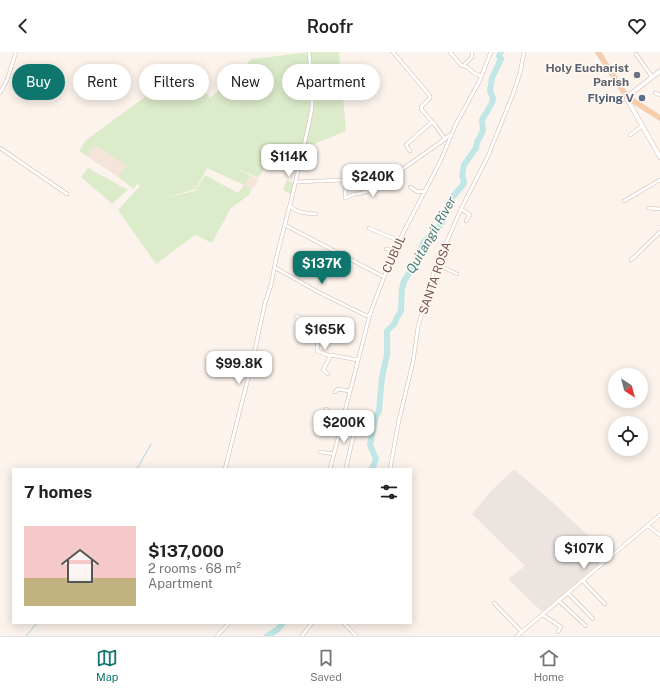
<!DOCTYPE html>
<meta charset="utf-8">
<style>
body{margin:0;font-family:"Public Sans",sans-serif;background:#f2f2f2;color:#222;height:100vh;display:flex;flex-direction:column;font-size:15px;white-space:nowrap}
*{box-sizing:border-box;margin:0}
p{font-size:13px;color:#767676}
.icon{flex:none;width:22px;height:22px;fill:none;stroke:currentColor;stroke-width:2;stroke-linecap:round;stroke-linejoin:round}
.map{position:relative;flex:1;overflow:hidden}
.side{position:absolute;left:12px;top:416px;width:400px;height:156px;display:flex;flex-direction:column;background:#fff;border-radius:0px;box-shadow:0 2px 10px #0003}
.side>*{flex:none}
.hud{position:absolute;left:12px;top:12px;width:400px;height:36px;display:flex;gap:8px}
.needle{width:26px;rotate:144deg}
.buttons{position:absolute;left:608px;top:316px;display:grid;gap:8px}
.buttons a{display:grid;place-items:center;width:40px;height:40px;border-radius:50%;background:#fff;box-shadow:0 2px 10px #0003;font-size:20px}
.price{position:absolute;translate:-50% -34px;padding:0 9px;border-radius:8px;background:#fff;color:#222;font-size:13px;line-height:26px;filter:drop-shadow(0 1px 2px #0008)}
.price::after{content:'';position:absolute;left:50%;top:24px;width:12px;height:9px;margin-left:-6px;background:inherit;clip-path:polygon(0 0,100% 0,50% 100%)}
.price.active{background:#0f766e;color:#fff}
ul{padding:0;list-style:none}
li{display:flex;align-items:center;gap:12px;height:100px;padding:0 12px}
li+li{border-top:1px solid #e0e0e0}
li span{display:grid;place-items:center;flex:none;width:112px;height:80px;border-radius:0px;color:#555}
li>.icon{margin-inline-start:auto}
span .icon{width:48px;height:48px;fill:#fffc;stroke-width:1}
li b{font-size:17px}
h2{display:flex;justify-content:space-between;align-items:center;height:48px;padding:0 12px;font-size:17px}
.pill{padding:0 14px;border-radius:18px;background:#fff;box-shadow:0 2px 10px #0003;font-size:14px;line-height:36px}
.pill.active{background:#0f766e;color:#fff}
header{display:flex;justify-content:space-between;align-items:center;height:52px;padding:0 12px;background:#fff;font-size:18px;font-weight:600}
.tabs{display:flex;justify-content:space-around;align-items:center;height:56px;border-top:1px solid #e0e0e0;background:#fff;font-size:11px;color:#767676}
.tabs a{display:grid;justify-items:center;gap:2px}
.tabs .active{color:#0f766e}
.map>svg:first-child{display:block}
.residential{fill:#f4e4da}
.industrial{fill:#ece4e1}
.green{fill:#dcebca;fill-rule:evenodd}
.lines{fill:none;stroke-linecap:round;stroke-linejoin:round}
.stream{stroke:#a6d8d8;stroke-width:1}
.river{stroke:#c0e6e6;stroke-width:6}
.street-casing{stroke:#cfb9b0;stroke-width:4}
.secondary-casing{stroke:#d5bbb1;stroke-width:5}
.primary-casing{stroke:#d9d0cd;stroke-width:5.5}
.street{stroke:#fff;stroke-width:3}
.secondary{stroke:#fff;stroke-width:4}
.primary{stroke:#f8cda7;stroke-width:4.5}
.worship-dot{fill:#6b7280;stroke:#fff8f3;stroke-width:1.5}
.service-dot{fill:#5c6f8a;stroke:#fff8f3;stroke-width:1.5}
.labels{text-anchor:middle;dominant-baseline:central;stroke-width:3;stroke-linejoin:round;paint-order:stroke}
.worship-label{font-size:12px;font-weight:bold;fill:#5b616d;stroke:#fff8f3;text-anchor:end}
.service-label{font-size:12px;font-weight:bold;fill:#4e5e75;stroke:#fff8f3;text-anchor:end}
.street-label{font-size:12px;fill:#78564e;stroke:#fff8f3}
.water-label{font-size:13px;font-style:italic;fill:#417c7c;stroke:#fff8f3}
</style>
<header><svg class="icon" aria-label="back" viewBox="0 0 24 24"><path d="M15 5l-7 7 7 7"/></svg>Roofr<svg class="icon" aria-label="heart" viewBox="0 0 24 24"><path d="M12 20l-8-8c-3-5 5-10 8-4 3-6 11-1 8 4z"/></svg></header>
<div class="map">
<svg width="660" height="584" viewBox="0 0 660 584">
<rect width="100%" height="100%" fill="#fcf3ec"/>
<g class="residential">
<polygon points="95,92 126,113 118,125 87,104"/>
<polygon points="251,124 258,127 254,136 244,133"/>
</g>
<polygon class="industrial" points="515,418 550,448 609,503 542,560 508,527 525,514 472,462 491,439 511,420"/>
<g class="green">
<path d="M311,0H339L346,79L267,111L258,126L237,116L251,124L244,133L252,136L249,143L231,156L212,191L195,183L156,212L118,158L140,134L137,132L134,137L118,125L126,113L95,93L87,104L79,99L86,88L186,15L210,46L252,7ZM207,116L244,133L238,141L205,123L192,145L195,139L167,145L196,137Z"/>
<polygon points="88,116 128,138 112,152 81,125"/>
<polygon points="287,128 295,132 293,143 283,138"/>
</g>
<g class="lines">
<g class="stream">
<polyline points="137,417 151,392"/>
<polyline points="26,584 37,571"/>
</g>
<g class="river">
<polyline points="372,417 376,407 370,393 375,367 379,359 382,325 387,303 387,279 395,271 396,267 401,259 402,237 404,229 419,206 423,191 436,179 442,171 450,148 463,133 464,129 462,124 464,113 476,96 477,90 480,85 483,78 482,68 492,51 493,46 490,39 492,26 501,7 499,4 501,0"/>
<polyline points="267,584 277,578 283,571"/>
</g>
<g class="street-casing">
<g id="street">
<polyline points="393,0 430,44 430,46 421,55 422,58 435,73 445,87 449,83 451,84"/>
<polyline points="450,0 461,13 467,15 474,21 481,24"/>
<polyline points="636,2 652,25"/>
<polyline points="464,13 472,5 472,0"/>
<polyline points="0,41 7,28 16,0"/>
<polyline points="655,41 660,43"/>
<polyline points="630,83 642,74"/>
<polyline points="0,96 67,142"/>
<polyline points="410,99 406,93 408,91 432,70"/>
<polyline points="296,130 342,128 346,133 345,146 355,142 358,142 373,138 445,87"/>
<polyline points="410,135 418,140 425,139"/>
<polyline points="624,149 660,128"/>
<path d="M290,154C295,160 308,162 316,162"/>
<polyline points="648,156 660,157"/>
<polyline points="461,157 470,163 466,169"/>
<polyline points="285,173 384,225"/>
<polyline points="369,176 399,189"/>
<polyline points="386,197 392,197 396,195"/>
<polyline points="631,208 660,180"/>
<polyline points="437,212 457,222"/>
<polyline points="274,215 320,241 367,264 370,262"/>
<polyline points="296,264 318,273 319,275 317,299 330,304"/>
<polyline points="328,322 323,318 331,303 358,308"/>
<polyline points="335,340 338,337 349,339"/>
<polyline points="326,357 335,365 344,366"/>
<polyline points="344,368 353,378 354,381 346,416"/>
<polyline points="320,400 334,402"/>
<polyline points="225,417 252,311 265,251 271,233 276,207 292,145 309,71 312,55 312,32 309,0"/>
<polyline points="330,417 370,262 384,225 399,189 440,110 456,72 479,30 491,0"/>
<polyline points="390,417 399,368 413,310 418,275 434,219 461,157 488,104 513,42 520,21 524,0"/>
<polyline points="648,474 660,483"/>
<polyline points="590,503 602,512"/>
<polyline points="583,529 605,552"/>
<polyline points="568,541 593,567"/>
<polyline points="559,549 586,574"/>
<polyline points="494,551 522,580"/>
<polyline points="543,563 561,575 558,580"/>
<polyline points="344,571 356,584"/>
<polyline points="217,584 229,571"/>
<polyline points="302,584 312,571"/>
<polyline points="517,584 660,463"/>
</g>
</g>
<g class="secondary-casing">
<polyline id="secondary" points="660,19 627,45 627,47 660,105"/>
</g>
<g class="primary-casing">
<polyline id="primary" points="598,0 627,45 660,66"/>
</g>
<use href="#street" class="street"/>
<use href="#secondary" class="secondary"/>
<use href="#primary" class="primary"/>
</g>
<circle class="worship-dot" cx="637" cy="23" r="4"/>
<circle class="service-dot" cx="642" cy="46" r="4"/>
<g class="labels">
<g class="worship-label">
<text x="629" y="16">Holy Eucharist<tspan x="629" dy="14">Parish</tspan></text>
</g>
<g class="service-label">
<text x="634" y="46">Flying V</text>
</g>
<g class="street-label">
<text transform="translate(394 202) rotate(-66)">CUBUL</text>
<text transform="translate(435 226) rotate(-71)">SANTA ROSA</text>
</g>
<g class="water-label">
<text transform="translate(431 183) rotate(-60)">Quitangil River</text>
</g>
</g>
</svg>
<div class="buttons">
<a><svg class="needle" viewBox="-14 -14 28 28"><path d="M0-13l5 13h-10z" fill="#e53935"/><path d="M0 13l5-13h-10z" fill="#767676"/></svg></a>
<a><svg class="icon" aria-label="locate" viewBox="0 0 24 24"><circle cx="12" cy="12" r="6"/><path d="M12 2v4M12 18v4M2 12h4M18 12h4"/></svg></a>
</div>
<b class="price" style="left:289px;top:126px">$114K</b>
<b class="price" style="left:373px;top:146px">$240K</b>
<b class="price active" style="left:322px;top:233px">$137K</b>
<b class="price" style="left:325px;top:299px">$165K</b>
<b class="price" style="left:239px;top:333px">$99.8K</b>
<b class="price" style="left:344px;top:392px">$200K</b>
<b class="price" style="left:584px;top:518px">$107K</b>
<div class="hud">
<a class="pill active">Buy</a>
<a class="pill">Rent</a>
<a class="pill">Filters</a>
<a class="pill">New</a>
<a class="pill">Apartment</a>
</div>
<section class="side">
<h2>7 homes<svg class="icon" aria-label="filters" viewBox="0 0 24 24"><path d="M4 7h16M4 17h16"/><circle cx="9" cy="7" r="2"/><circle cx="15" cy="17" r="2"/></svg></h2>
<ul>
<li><span style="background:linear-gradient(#f6c9c9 65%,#c2b280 0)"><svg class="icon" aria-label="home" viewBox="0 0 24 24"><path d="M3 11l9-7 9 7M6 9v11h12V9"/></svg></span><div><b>$137,000</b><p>2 rooms · 68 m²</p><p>Apartment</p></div></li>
</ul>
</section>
</div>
<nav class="tabs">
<a class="active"><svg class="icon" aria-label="map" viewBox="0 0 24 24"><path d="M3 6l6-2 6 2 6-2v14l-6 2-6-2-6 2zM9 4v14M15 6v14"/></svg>Map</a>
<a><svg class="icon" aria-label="saved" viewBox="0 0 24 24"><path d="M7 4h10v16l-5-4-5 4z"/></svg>Saved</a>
<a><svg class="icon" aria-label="home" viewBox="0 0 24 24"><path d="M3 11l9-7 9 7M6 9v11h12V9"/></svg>Home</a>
</nav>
